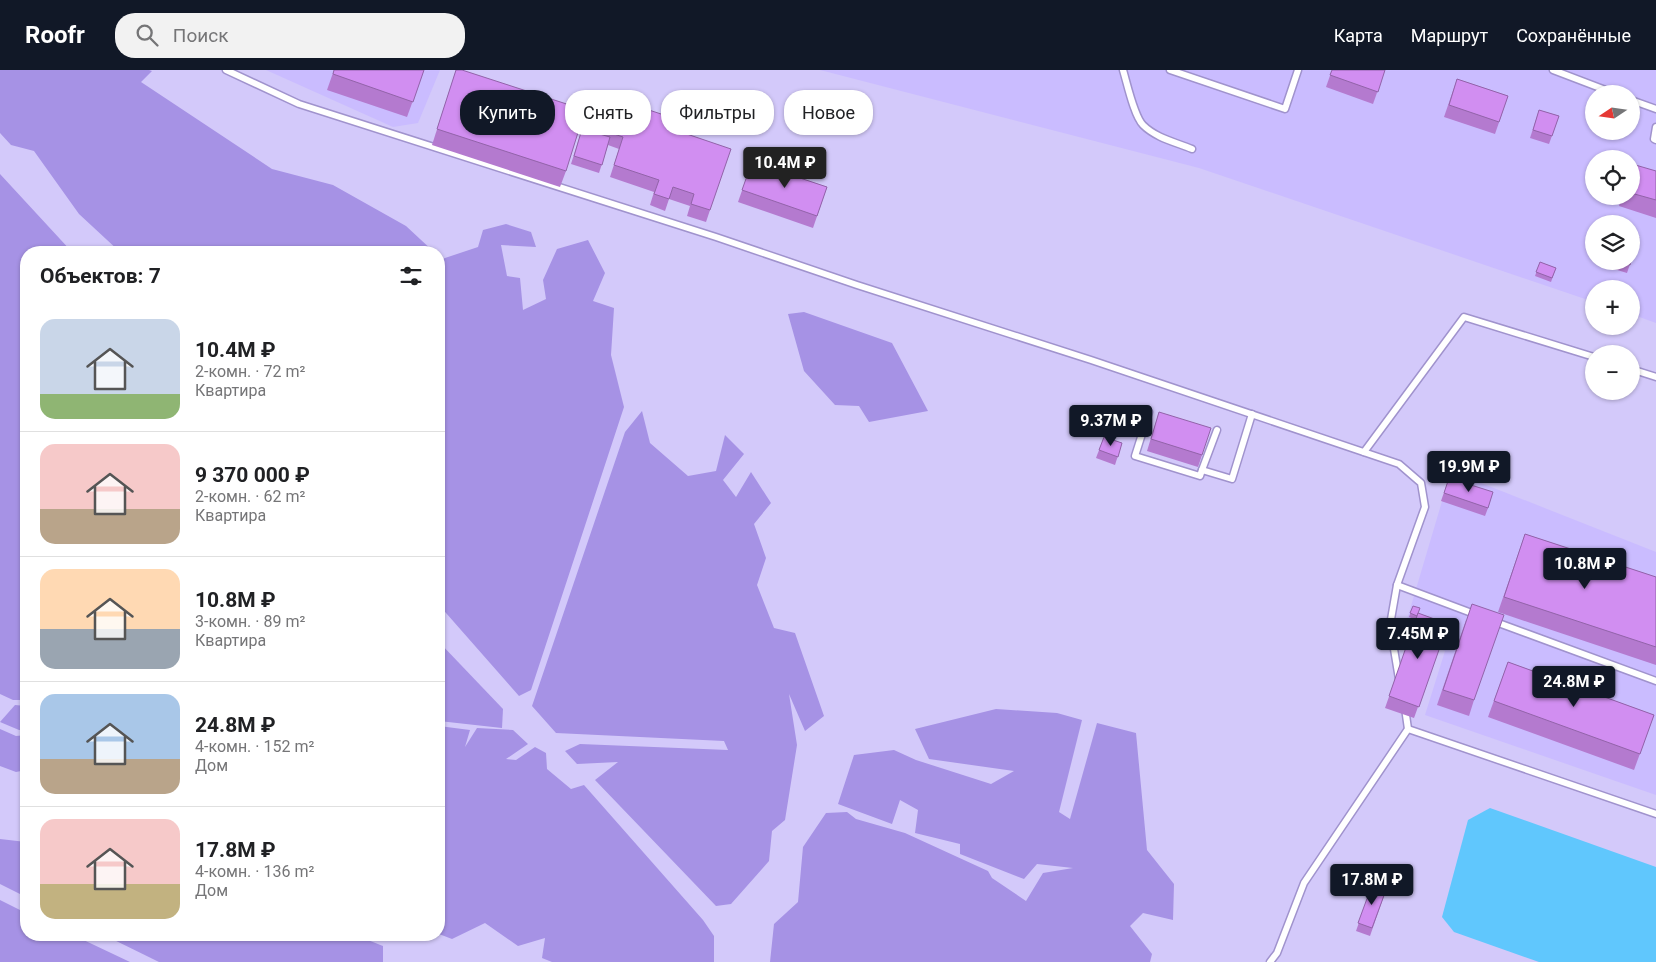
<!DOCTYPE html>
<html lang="ru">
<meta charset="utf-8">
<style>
body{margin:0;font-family:Roboto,sans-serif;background:#f2f2f2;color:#202124;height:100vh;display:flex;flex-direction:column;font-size:19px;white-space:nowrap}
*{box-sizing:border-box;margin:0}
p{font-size:16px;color:#757577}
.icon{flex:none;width:28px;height:28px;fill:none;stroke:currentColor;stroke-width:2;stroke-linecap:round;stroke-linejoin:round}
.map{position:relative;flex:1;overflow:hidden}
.panel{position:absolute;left:20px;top:176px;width:425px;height:695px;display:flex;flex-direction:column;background:#fff;border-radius:20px;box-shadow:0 1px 4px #0004}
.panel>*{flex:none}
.guide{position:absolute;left:460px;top:20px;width:475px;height:45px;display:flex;gap:10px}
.needle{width:32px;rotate:257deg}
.buttons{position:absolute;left:1585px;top:15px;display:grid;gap:10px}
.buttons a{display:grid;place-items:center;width:55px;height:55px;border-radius:50%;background:#fff;box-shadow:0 1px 4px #0004;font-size:25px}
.price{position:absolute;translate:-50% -42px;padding:0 11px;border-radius:5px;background:#111827;color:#fff;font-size:16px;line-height:32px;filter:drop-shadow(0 1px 2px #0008)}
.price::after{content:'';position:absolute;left:50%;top:30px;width:15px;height:11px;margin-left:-8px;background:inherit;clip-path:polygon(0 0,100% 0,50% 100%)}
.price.selected{background:#222;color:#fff}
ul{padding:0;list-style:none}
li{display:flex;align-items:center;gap:15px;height:125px;padding:0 20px}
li+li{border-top:1px solid #e0e0e0}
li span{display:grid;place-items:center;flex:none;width:140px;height:100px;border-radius:15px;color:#555}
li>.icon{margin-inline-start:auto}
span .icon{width:60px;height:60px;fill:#fffc;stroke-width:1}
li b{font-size:21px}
h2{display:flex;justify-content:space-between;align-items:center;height:60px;padding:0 20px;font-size:21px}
.tag{padding:0 18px;border-radius:20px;background:#fff;box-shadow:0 1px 4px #0004;font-size:18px;line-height:45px}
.tag.selected{background:#111827;color:#fff}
header{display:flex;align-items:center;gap:30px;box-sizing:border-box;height:70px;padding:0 25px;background:#111827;color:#fff}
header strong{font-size:24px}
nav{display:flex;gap:28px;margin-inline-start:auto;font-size:18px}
.search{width:350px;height:45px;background:#f2f2f2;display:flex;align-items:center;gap:12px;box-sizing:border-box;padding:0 18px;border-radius:20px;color:#757577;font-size:19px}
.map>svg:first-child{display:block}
.built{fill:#cabcff;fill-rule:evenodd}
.green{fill:#a692e5}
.water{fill:#60c7fd}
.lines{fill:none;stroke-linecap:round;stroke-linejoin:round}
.lane-casing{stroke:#a093cd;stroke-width:9}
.lane{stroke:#fff;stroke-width:6}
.wall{fill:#b47acf}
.building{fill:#d18ef1;stroke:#9263a9}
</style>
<header>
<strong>Roofr</strong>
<div class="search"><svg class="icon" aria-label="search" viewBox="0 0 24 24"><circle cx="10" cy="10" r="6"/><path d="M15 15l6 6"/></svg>Поиск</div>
<nav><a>Карта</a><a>Маршрут</a><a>Сохранённые</a></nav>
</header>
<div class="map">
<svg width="1656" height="892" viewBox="0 0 1656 892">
<rect width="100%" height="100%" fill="#d3c9fa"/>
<g class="built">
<polygon points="266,0 440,0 418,53 393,57"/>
<path d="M820,0H1656V253L1631,244V219H1594V232L1199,98ZM1594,24H1631V61H1594ZM1594,89H1631V126H1594ZM1594,154H1631V191H1594Z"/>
<polygon points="1451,401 1656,482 1656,725 1425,645 1445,581 1403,563"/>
</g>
<g class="green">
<polygon points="0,0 149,0 152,1 141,12 272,99 333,115 406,156 434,182 120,182 79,144 34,81 11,75 0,63"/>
<polygon points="0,104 72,182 26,182 26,630 13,630 0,624"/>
<polygon points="506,154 531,162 536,177 501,175 507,206 520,208 523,240 546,229 543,210 557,179 588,170 605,203 593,231 614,238 611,285 624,337 531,620 519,626 439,535 439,187 442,189 478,177 483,160"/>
<polygon points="804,242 892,273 928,341 869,352 859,336 835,335 804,301 788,244"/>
<polygon points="642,341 650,373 688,406 716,401 725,365 744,384 723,410 736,427 751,402 771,433 754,454 766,488 757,515 774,558 795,563 824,646 805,661 789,624 797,675 785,750 772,761 769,791 731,834 716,836 595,710 618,692 577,694 565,681 580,674 728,680 724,671 556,663 532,636 625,362"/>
<polygon points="439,572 503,639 502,658 439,651"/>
<polygon points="15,635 26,636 26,660 19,660 0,652"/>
<polygon points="996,639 1057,643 1082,650 1059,742 1070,749 1097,653 1136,663 1147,780 1174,814 1173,850 1143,843 1130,856 1152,884 1150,892 770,892 774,854 798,832 803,777 826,743 847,742 856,749 905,763 988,801 992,808 1026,831 1043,803 1073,798 1037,794 1024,809 960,784 960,774 915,763 918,740 900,730 892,754 838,734 854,685 894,680 916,690 991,714 1014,701 929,689 915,659"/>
<polygon points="439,656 470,660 465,677 477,658 513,660 528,674 506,689 516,690 535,677 546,683 547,699 571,719 584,715 703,850 714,866 714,892 552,892 542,888 545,868 518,876 485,853 452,869 439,864"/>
<polygon points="0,659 16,666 26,665 26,700 16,702 0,696"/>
<polygon points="0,769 26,772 26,827 0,814"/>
<polygon points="0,830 26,843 26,865 73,865 130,892 0,892"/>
<polygon points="104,865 355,865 383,876 383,892 159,892"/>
</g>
<polygon class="water" points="1490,738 1656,797 1656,892 1539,892 1454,862 1442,847 1468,750"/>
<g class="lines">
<g class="lane-casing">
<g id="lane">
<polyline points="226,0 299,34 716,167 857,215 1091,290 1399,394 1421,413 1425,437 1397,515 1390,555 1399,609"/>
<path d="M1123,0C1127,13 1134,46 1143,55C1156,68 1175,72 1192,79"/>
<polyline points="1170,0 1285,39 1298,0"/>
<polyline points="1553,0 1616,24"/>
<polyline points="1631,30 1656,39"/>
<polyline points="1656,57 1654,69 1656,70"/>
<polyline points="1631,299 1656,307"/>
<polyline points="1149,342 1135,386 1200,406 1202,400 1232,409 1252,344"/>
<polyline points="1364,382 1464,247 1594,287"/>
<polyline points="1202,400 1217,360"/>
<polyline points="1397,515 1477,545"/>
<polyline points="1493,551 1656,611"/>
<polyline points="1408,659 1656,744"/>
<polyline points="1270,892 1277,883 1304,813 1408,659 1405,638"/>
</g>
</g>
<use href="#lane" class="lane"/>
</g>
<g class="wall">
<polygon points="334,0 424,0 407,47 327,20"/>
<polygon points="456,0 566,101 560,117 432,75"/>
<polygon points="1332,0 1385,0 1373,34 1326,17"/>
<polygon points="1457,9 1508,26 1495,64 1444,47"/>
<polygon points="607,26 672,59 710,140 706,152 687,146 690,136 669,129 665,141 650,135 654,122 610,107 619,79 608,75 599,103 571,94 582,59 594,63"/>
<polygon points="1539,40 1559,46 1549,74 1530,68"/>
<polygon points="752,92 827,117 813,158 738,132"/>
<polygon points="1631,98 1656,101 1656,148 1619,136 1622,126 1631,126"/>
<polygon points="1616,191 1631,191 1627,203 1614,199"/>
<polygon points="1540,192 1556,198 1551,212 1535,206"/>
<polygon points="1159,342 1202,385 1198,397 1147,381"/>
<polygon points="1104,367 1122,373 1115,395 1096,388"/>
<polygon points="1449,408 1488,438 1485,446 1441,431"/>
<polygon points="1525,464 1656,507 1656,595 1498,542"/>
<polygon points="1413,536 1418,543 1448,554 1414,648 1385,638 1416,550 1409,547"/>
<polygon points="1466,550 1474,630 1469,646 1437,635"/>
<polygon points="1508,592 1654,645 1634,700 1488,647"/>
<polygon points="1372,815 1386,820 1370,866 1356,861"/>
</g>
<g class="building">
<polygon points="334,0 424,0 413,32 333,4"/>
<polygon points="456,0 462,0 585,40 566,101 437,59"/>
<polygon points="1332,0 1385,0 1378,22 1330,5"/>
<polygon points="1457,9 1508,26 1499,52 1449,35"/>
<polygon points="607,26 676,49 672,59 731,79 710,140 691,134 694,124 673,117 669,129 654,124 659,110 614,95 623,67 596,58"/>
<polygon points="1539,40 1559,46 1552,66 1533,60"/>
<polygon points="582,59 610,67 602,95 574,86"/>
<polygon points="752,92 827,117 817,146 742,120"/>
<polygon points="1632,94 1656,101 1656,130 1631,123 1631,98"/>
<polygon points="1631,165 1639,167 1630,195 1619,191 1631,191"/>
<polygon points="1540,192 1556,198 1552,208 1536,202"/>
<polygon points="1159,342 1211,358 1202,385 1151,369"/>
<polygon points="1104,367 1122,373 1118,387 1099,380"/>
<polygon points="1449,408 1493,422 1488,438 1444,423"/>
<polygon points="1525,464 1656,507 1656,577 1504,527"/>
<polygon points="1472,534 1504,545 1474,630 1443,620"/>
<polygon points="1413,536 1420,538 1417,546 1410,543"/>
<polygon points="1418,543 1448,554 1419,637 1389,626"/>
<polygon points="1508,592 1654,645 1640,684 1494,631"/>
<polygon points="1372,815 1386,820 1372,858 1358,853"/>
</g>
</svg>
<div class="buttons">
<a><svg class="needle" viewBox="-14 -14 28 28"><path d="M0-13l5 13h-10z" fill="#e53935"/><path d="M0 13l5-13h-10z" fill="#757577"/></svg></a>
<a><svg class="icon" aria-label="locate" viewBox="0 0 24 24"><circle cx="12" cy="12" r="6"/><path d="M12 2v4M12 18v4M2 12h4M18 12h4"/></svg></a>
<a><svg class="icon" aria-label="layers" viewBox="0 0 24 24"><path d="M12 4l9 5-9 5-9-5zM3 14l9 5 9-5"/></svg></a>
<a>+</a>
<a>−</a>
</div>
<b class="price selected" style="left:785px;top:119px">10.4M ₽</b>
<b class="price" style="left:1111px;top:377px">9.37M ₽</b>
<b class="price" style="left:1469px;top:423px">19.9M ₽</b>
<b class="price" style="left:1585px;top:520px">10.8M ₽</b>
<b class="price" style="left:1418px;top:590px">7.45M ₽</b>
<b class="price" style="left:1574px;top:638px">24.8M ₽</b>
<b class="price" style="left:1372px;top:836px">17.8M ₽</b>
<div class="guide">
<a class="tag selected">Купить</a>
<a class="tag">Снять</a>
<a class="tag">Фильтры</a>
<a class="tag">Новое</a>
</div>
<section class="panel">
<h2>Объектов: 7<svg class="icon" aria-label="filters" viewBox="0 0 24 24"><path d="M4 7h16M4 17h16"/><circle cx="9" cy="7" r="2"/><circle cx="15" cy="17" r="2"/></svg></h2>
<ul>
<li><span style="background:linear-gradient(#c9d6e8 75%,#8fb573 0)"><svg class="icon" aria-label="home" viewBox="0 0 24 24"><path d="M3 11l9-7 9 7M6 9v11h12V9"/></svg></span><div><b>10.4M ₽</b><p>2-комн. · 72 m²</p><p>Квартира</p></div></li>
<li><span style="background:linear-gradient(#f6c9c9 65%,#b9a48a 0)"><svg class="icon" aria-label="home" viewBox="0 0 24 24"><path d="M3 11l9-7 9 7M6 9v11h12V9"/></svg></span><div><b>9 370 000 ₽</b><p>2-комн. · 62 m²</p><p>Квартира</p></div></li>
<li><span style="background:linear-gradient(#ffd9b3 60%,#9aa5b1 0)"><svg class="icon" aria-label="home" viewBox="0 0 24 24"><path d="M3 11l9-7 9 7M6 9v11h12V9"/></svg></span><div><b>10.8M ₽</b><p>3-комн. · 89 m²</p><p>Квартира</p></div></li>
<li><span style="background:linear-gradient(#a9c7e8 65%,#b9a48a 0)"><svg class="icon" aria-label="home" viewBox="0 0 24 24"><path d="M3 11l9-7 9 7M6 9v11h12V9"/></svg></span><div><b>24.8M ₽</b><p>4-комн. · 152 m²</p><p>Дом</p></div></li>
<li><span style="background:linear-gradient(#f6c9c9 65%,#c2b280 0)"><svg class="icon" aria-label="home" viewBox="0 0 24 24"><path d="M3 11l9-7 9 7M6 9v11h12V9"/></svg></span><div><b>17.8M ₽</b><p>4-комн. · 136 m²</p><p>Дом</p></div></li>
</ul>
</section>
</div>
